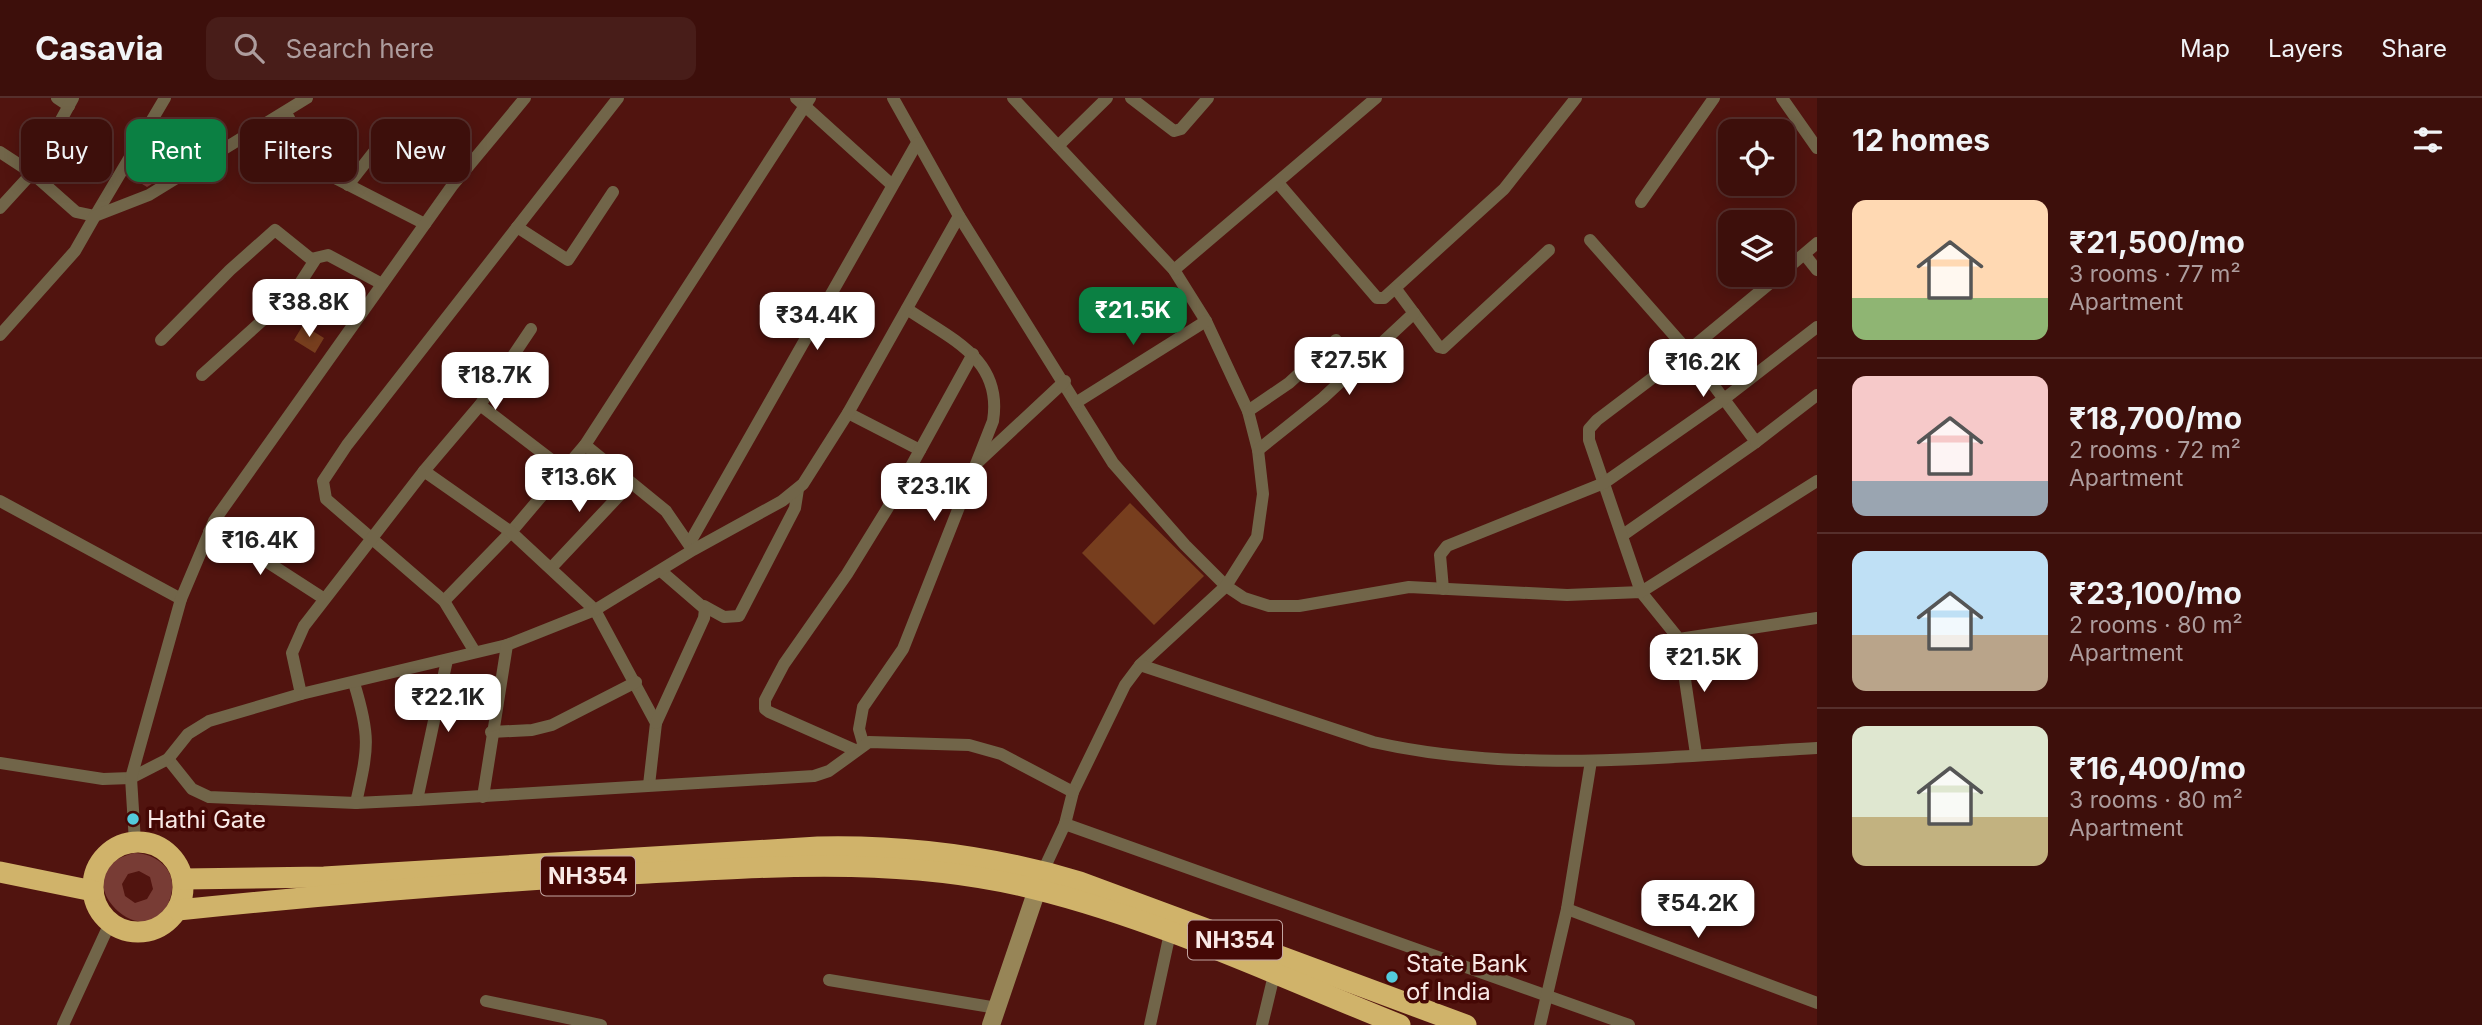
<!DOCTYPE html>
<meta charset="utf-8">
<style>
body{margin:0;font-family:Inter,sans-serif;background:#481d19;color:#f1f3f6;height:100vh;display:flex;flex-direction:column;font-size:26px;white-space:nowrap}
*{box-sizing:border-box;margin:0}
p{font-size:23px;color:#ad9c9d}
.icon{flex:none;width:38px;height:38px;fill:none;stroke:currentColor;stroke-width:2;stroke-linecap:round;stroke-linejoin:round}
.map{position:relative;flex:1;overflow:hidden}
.sheet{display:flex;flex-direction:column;background:#3d0f0b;width:665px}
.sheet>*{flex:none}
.top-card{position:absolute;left:21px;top:21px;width:665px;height:63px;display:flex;gap:14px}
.buttons{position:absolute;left:1718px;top:21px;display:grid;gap:14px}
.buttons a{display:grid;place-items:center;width:77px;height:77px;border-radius:14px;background:#3d0f0b;box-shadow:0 4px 18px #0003,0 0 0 2px #562f2c;font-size:35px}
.price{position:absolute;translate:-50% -60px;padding:0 16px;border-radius:14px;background:#fff;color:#222;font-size:23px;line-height:46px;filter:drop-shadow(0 2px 4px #0008)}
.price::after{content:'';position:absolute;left:50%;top:42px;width:21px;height:16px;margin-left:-10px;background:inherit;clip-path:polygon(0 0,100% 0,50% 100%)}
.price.selected{background:#0b8043;color:#fff}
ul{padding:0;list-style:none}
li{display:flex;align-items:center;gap:21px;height:175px;padding:0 35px}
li+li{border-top:2px solid #562f2c}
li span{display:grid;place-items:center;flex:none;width:196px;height:140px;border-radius:14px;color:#555}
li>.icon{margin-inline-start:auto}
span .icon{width:84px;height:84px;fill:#fffc;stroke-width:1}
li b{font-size:30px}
h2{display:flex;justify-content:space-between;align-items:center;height:84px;padding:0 35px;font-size:30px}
.pill{padding:0 24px;border-radius:14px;background:#3d0f0b;box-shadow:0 4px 18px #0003,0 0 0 2px #562f2c;font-size:24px;line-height:63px}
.pill.selected{background:#0b8043;color:#fff}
header{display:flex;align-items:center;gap:42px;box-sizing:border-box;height:98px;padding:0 35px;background:#3d0f0b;border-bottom:2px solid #562f2c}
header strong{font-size:33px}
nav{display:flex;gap:38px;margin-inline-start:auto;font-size:24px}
.search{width:490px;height:63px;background:#481d19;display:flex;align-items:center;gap:18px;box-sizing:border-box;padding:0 24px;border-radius:14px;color:#ad9c9d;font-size:26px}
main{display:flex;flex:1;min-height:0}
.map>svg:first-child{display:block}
.green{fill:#783c35;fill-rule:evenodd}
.building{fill:#773e1e}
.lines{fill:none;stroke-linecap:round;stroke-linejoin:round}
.street{stroke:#716549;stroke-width:12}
.secondary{stroke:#978557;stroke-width:18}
.highway{stroke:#d0b36a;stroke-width:21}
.poi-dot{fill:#53cadc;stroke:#450805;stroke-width:2.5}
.labels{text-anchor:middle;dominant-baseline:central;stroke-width:7;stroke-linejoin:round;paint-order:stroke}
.shield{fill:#450805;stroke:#c3a6a2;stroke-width:2}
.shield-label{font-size:23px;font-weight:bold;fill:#f9e9e6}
.poi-label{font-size:24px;fill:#f9e9e6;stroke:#450805;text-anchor:start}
</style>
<header>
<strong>Casavia</strong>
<div class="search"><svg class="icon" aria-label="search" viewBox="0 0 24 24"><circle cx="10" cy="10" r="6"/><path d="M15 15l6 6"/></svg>Search here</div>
<nav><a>Map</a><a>Layers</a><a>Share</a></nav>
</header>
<main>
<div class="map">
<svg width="1817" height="927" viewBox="0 0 1817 927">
<rect width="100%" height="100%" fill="#51140f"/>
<g class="green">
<polygon points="152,37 192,61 147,89 126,76"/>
<path d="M134,755C156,755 178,772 171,797C152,869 54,775 134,755ZM139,773L150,779L153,791L147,801L135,805L125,798L122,786L128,776Z"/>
</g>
<g class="building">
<polygon points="303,227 324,240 315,255 294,242"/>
<polygon points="1130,405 1204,478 1154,527 1082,455"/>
</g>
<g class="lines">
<g class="street">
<polyline points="57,0 69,8"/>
<polyline points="796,0 891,86"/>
<polyline points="893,0 959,118 1113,365 1185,447 1226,488 1244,500 1269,508 1299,508 1409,489 1567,497 1641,494 1679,541 1817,520"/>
<polyline points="1013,0 1174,172 1206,223 1248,313 1258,352 1263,396 1257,439 1226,488 1140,567 1125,587 1073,694 1065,726"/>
<polyline points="1131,0 1174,33 1181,31 1208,0"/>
<polyline points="1782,0 1817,50"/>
<polyline points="286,15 310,58 329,77 425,126"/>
<polyline points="1058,48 1107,0"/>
<polyline points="0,54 32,75 76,114 95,118 165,0"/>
<polyline points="1279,86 1377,200 1384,200 1504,91 1576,0"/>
<polyline points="348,87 395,27"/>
<polyline points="1641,104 1714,0"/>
<polyline points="0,110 32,75 73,0"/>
<polyline points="517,129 568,162 613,94"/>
<polyline points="1590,142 1688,253 1756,344 1623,437"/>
<polyline points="1805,157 1817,172"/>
<polyline points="1174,172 1376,0"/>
<polyline points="1783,174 1817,145"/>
<polyline points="1780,177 1688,253 1597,322 1589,331 1589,342 1641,494 1817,383"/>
<polyline points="1396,191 1439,249 1443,250 1549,152"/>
<polyline points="0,237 75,153 95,118 149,97 307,0"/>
<polyline points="161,242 230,172 275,132 311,161 328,157 382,186"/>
<polyline points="202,277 295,193 315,162"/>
<polyline points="1077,304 1206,223"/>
<polyline points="480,307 566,373"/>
<polyline points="1248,313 1289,285 1336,242"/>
<polyline points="848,315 920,352"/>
<polyline points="1756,344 1817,297"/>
<polyline points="585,347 666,413 692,451"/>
<polyline points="1258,352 1323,300 1414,215"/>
<polyline points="978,364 1065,283"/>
<polyline points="424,373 480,307 531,231"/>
<polyline points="0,403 181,501"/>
<polyline points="209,434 258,458 323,500"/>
<polyline points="689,446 917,45"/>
<polyline points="552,469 631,385"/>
<polyline points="1443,491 1440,457 1447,448 1604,385 1724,301 1817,229"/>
<polyline points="444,503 511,434 585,347 810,0"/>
<polyline points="704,508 724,519 739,518 795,410 798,391"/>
<polyline points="1679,541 1696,656"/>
<polyline points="475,554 444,503 326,401 323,383 347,347 618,0"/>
<path d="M1140,567L1373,644C1518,677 1670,658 1817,650"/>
<path d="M354,585C371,640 368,650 356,705"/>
<polyline points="301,596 292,555 304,528 424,373 511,434 595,512 656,625 649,687"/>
<polyline points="656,625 704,520 705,511 661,473"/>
<polyline points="491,634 532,632 552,627 636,584"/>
<path d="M863,645L859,631L863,609L903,551L993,323C1003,261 951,241 907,211"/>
<polyline points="855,652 769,614 765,611 765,602 784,566 847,476 892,403 973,256"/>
<polyline points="168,661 192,691 209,699 356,705 417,702 814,678 829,673 869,644 969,647 1001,656 1073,694"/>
<polyline points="0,665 103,681 131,680 168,661 188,636 209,623 301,596 507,547 595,512 693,452 782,403 803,386 848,315 959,118"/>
<polyline points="483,699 507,547"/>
<polyline points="417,702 447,562"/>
<polyline points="135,744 131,680 181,501 214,423 452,88 525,0"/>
<polyline points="1043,773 1065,726 1629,927"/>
<polyline points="1567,811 1817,905"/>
<polyline points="829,882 997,910"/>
<polyline points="486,903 601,927"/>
<polyline points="63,927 110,825"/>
<polyline points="1150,927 1170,835"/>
<polyline points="1262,927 1274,877"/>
<polyline points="1540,927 1567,811 1591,663"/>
</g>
<polyline class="secondary" points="991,927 1041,780"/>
<g class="highway">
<circle cx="138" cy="789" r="45"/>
<polyline points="0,774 93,793"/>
<path d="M183,781L324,779L818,749C905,747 996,759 1080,784L1466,927"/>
<path d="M178,812C334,796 491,783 648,775C778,768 907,759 1035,791C1160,822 1280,879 1400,927"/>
</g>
</g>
<g class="poi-dot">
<circle cx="133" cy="721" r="7"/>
<circle cx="1392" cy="879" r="7"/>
</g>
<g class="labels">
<g class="shield">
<rect x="541" y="758.5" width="94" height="39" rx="5"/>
<rect x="1188" y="822.5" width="94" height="39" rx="5"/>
</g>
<g class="shield-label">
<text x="588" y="778">NH354</text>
<text x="1235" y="842">NH354</text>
</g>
<g class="poi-label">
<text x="147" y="721">Hathi Gate</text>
<text x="1406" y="865">State Bank<tspan x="1406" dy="28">of India</tspan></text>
</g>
</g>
</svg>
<div class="buttons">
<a><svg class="icon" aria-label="locate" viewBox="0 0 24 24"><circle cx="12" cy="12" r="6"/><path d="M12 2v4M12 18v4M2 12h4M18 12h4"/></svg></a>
<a><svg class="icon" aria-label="layers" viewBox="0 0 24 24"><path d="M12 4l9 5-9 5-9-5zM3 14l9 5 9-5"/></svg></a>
</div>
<b class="price" style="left:309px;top:241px">₹38.8K</b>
<b class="price selected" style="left:1133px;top:249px">₹21.5K</b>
<b class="price" style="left:817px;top:254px">₹34.4K</b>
<b class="price" style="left:1349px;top:299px">₹27.5K</b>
<b class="price" style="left:1703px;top:301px">₹16.2K</b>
<b class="price" style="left:495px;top:314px">₹18.7K</b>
<b class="price" style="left:579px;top:416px">₹13.6K</b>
<b class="price" style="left:934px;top:425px">₹23.1K</b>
<b class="price" style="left:260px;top:479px">₹16.4K</b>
<b class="price" style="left:1704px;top:596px">₹21.5K</b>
<b class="price" style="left:448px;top:636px">₹22.1K</b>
<b class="price" style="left:1698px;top:842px">₹54.2K</b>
<div class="top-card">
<a class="pill">Buy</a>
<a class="pill selected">Rent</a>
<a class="pill">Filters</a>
<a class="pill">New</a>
</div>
</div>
<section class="sheet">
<h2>12 homes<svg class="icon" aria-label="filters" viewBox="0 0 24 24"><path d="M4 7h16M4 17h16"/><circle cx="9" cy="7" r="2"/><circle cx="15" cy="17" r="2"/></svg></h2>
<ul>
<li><span style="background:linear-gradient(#ffd9b3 70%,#8fb573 0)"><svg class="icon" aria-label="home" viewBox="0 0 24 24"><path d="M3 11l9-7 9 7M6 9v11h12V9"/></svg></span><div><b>₹21,500/mo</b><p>3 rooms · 77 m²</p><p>Apartment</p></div></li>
<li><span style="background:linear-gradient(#f6c9c9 75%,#9aa5b1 0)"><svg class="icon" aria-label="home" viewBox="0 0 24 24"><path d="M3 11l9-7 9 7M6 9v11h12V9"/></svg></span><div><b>₹18,700/mo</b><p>2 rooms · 72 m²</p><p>Apartment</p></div></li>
<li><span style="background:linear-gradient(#bfe0f5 60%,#b9a48a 0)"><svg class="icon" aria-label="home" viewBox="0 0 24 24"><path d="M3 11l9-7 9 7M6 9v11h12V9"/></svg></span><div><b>₹23,100/mo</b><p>2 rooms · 80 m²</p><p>Apartment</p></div></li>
<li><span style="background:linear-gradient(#dfe7d0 65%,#c2b280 0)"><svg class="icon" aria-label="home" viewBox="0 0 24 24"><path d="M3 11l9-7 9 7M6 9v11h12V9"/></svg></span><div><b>₹16,400/mo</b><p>3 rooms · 80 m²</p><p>Apartment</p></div></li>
</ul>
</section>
</main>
